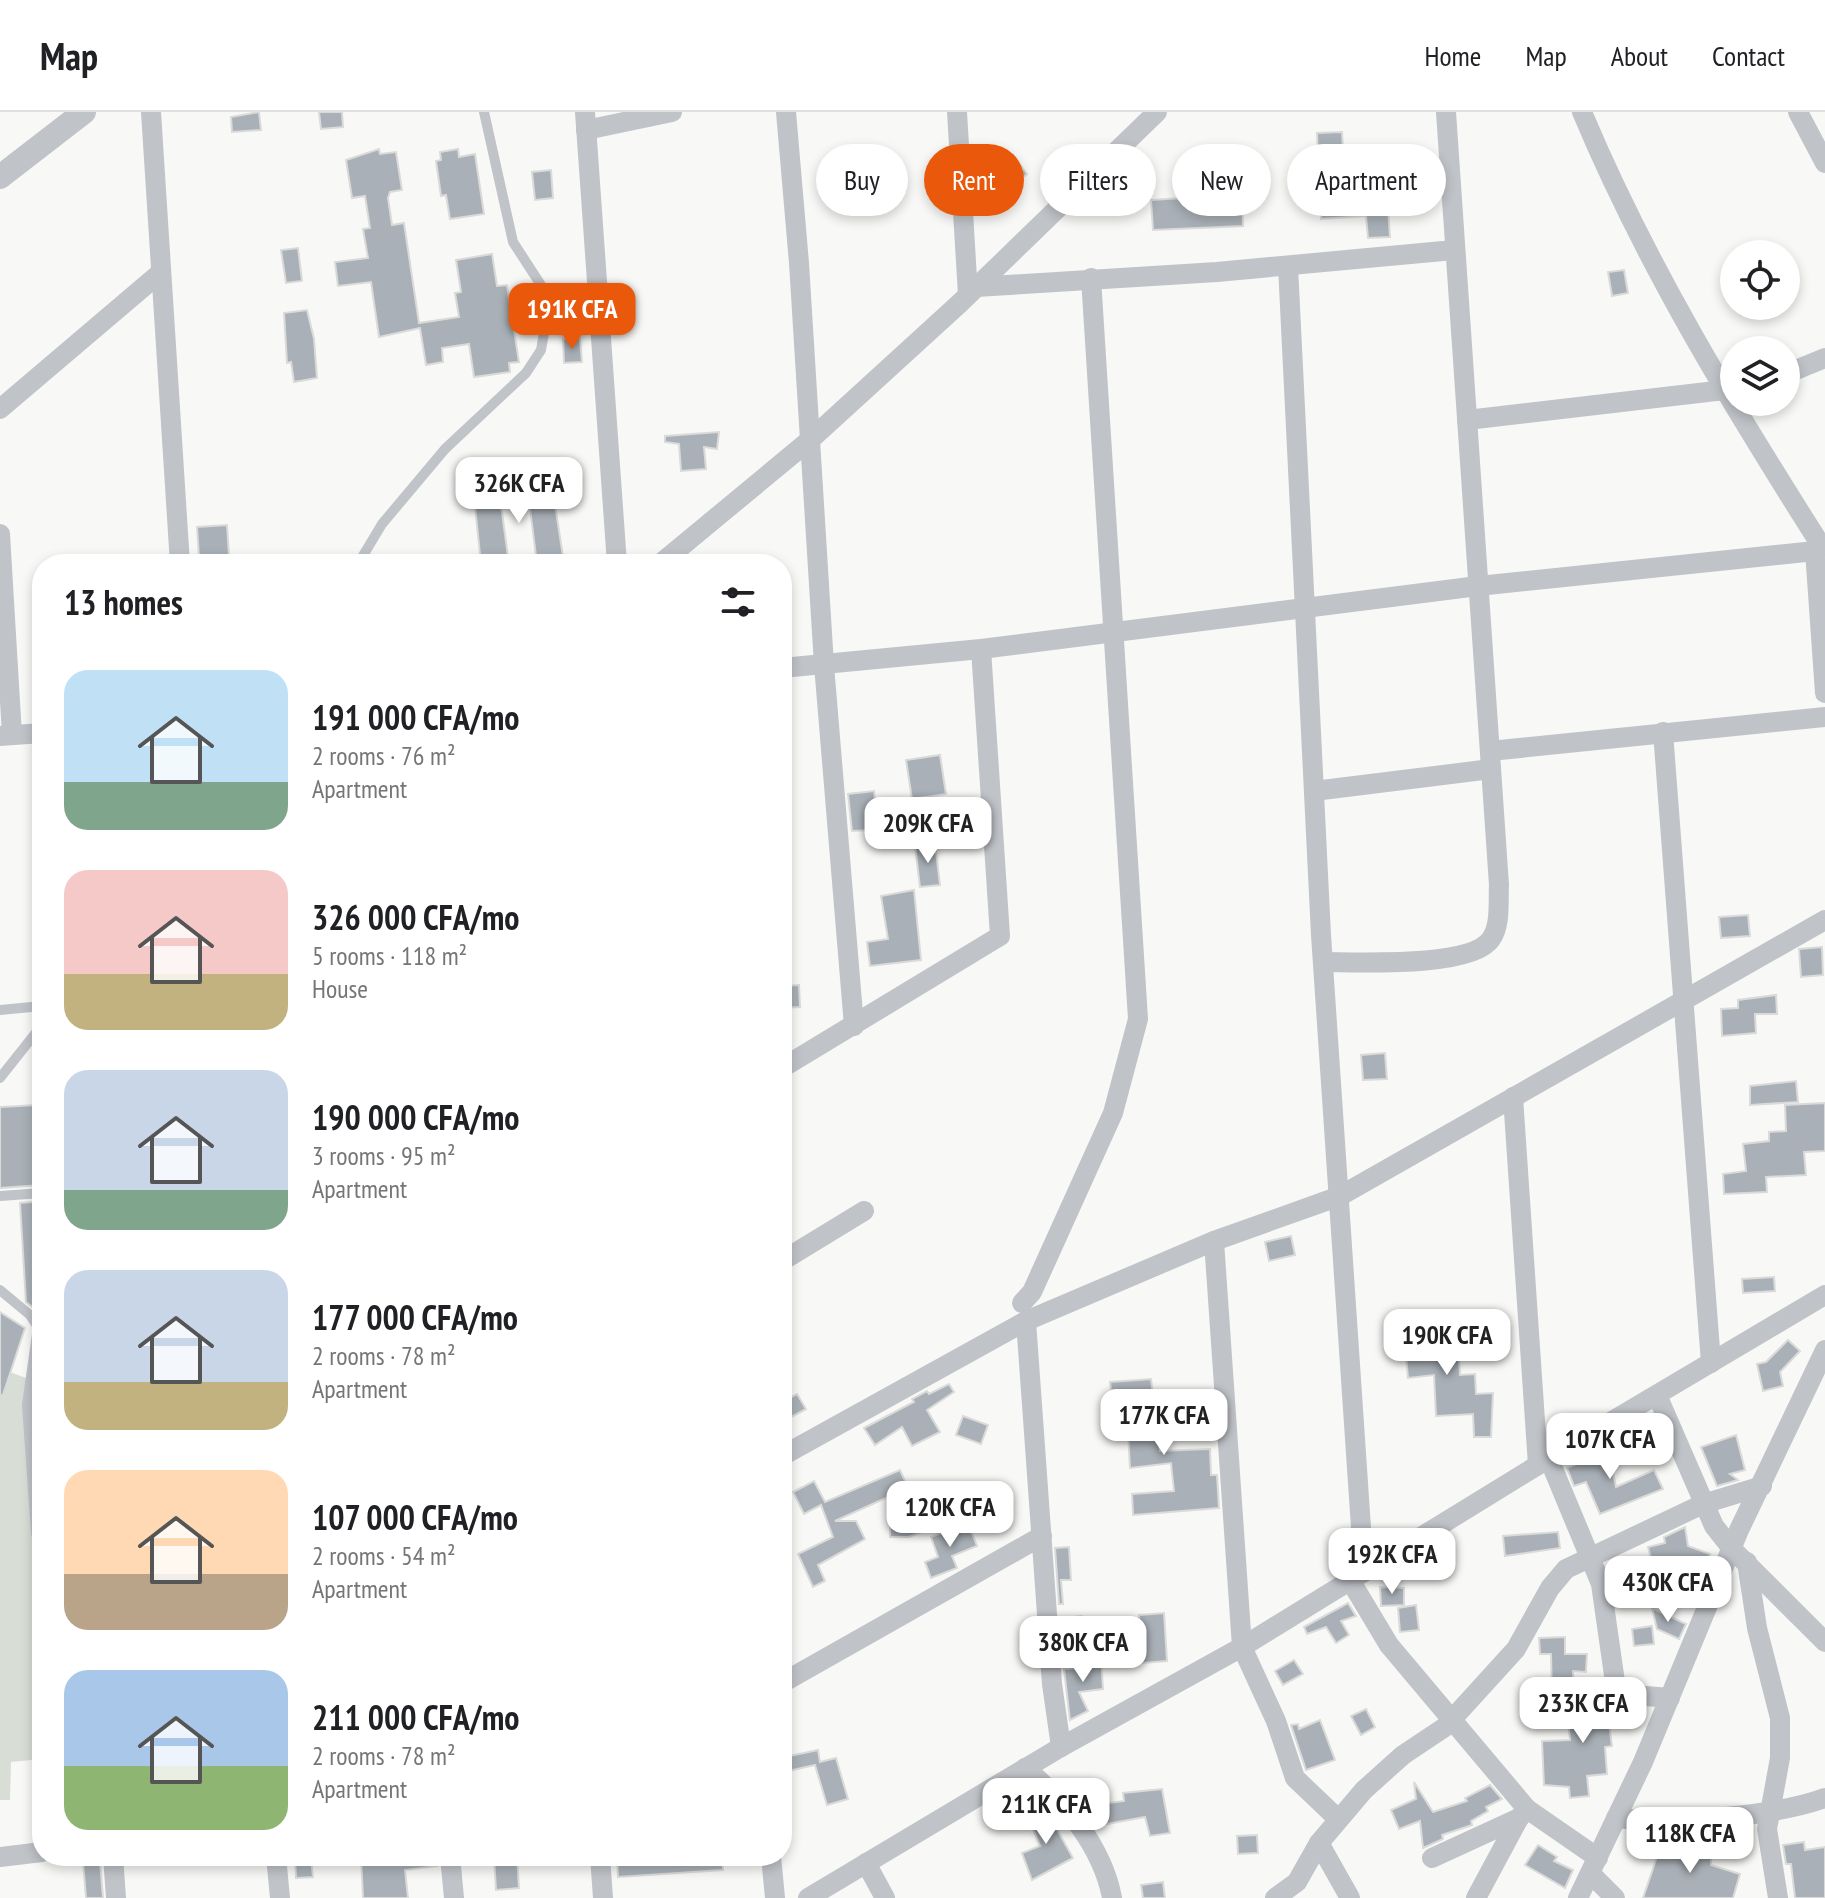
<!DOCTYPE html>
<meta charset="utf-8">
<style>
body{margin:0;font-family:"PT Sans Narrow",sans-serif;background:#f2f2f2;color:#202124;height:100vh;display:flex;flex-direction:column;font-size:30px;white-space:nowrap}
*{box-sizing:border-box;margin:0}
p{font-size:26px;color:#757577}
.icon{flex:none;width:44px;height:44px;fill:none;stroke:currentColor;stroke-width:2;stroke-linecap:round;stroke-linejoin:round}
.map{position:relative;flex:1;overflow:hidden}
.panel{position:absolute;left:32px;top:442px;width:760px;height:1312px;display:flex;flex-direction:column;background:#fff;border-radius:32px;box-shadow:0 4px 12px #0003}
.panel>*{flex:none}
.hud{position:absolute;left:816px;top:32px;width:760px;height:72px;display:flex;gap:16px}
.controls{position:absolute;left:1720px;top:128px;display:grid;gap:16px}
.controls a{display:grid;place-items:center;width:80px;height:80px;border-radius:50%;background:#fff;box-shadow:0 4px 12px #0003;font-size:40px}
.price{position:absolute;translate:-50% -68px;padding:0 18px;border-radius:16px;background:#fff;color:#222;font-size:26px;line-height:52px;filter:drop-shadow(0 2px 4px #0008)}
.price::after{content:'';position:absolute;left:50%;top:48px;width:24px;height:18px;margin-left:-12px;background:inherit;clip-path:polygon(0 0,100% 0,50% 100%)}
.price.selected{background:#ea580c;color:#fff}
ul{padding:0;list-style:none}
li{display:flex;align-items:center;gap:24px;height:200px;padding:0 32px}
li span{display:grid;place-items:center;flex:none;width:224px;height:160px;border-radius:24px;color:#555}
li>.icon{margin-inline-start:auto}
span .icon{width:96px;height:96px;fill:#fffc;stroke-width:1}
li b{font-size:34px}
h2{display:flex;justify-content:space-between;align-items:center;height:96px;padding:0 32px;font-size:34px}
.pill{padding:0 28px;border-radius:36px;background:#fff;box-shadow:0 4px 12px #0003;font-size:28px;line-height:72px}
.pill.selected{background:#ea580c;color:#fff}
header{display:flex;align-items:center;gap:48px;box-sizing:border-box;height:112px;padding:0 40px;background:#fff;border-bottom:2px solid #e0e0e0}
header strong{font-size:38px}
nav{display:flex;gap:44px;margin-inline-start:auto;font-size:28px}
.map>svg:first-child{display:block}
.green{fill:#d8ddd6}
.building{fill:#a9b0b7;stroke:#dadbd9;stroke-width:2}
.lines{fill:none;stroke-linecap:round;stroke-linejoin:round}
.service{stroke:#c0c3c8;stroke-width:10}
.minor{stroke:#c0c3c8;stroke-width:20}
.tertiary{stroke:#c0c3c8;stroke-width:24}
</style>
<header>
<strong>Map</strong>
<nav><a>Home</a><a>Map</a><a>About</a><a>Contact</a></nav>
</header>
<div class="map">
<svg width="1825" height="1786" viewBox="0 0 1825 1786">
<rect width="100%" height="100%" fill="#f8f9f6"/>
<polygon class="green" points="10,1260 34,1269 42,1401 42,1647 11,1650 10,1688 0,1688 0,1270"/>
<g class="building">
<polygon points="259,0 261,18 232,20 231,5"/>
<polygon points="319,0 342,0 343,15 321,17"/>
<polygon points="1342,20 1343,37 1384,35 1390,125 1368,126 1366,104 1321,107 1317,21"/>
<polygon points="379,37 380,42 396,40 402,78 390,80 388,86 392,113 404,111 419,211 459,205 455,181 461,180 456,148 492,142 497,174 507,173 519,250 509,251 510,260 474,265 469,232 442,236 443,250 426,253 420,216 379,225 371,170 338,174 335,150 368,146 363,117 370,116 365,84 352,86 346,48"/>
<polygon points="458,37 459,45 475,42 484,102 450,107 446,83 441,84 436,49 441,48 440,40"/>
<polygon points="1013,43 1027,62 1015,72 1001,52"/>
<polygon points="551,58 553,86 535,88 532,60"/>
<polygon points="1242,75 1243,114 1153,118 1151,88 1214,84 1214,76"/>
<polygon points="298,136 302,169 286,171 281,138"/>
<polygon points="1624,158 1628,181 1612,184 1608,160"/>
<polygon points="307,198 314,227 317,266 294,270 291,250 287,251 284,201"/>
<polygon points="580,226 582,250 564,251 563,227"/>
<polygon points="719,320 717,337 704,335 706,357 681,359 679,332 665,330 665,324"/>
<polygon points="552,373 564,451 537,452 529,389 501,393 509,452 481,452 474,385"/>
<polygon points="227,413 229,443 199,445 197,415"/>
<polygon points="940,643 946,682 912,687 906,648"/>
<polygon points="874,679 876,696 904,693 907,716 852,719 848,682"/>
<polygon points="935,731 940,773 920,775 915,734"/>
<polygon points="914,778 921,848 870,854 867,830 888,827 881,784"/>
<polygon points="1748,803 1750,824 1721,826 1719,805"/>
<polygon points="1822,835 1823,863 1801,865 1799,837"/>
<polygon points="799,873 800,895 782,896 782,874"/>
<polygon points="1776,883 1777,902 1755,902 1756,921 1722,924 1721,897 1738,896 1738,888"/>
<polygon points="1385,941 1387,967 1363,968 1361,943"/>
<polygon points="1796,969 1798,990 1750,993 1750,974"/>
<polygon points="1825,991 1825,1039 1804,1040 1806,1063 1766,1065 1767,1080 1724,1082 1723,1062 1746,1059 1743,1032 1769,1029 1769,1020 1786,1019 1785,993"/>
<polygon points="37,993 42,1073 0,1076 0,995"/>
<polygon points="42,1089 42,1195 34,1196 26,1190 20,1091"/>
<polygon points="1291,1124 1295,1143 1269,1149 1265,1130"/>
<polygon points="1774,1165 1775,1179 1743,1181 1742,1167"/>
<polygon points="0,1200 25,1216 3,1283 0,1283"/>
<polygon points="1457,1218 1460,1263 1475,1262 1476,1282 1493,1281 1491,1325 1474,1325 1473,1302 1436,1304 1434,1263 1408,1266 1406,1244 1398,1244 1397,1223"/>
<polygon points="1788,1228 1800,1239 1780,1260 1783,1274 1763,1279 1757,1252 1766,1250"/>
<polygon points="1151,1267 1160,1339 1210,1337 1211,1363 1217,1363 1219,1396 1133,1403 1132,1382 1174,1379 1171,1351 1130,1356 1126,1286 1112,1287 1110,1270"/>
<polygon points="949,1272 954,1280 927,1298 940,1320 912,1334 902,1315 875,1333 864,1316 914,1290 912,1287 927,1279 929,1282"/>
<polygon points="797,1282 806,1297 782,1310 782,1290"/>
<polygon points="963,1304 988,1313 981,1332 956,1323"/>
<polygon points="1736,1323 1745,1358 1730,1362 1738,1368 1717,1374 1701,1335"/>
<polygon points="1606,1328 1616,1375 1654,1358 1663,1377 1600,1402 1586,1370 1574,1374 1567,1356 1585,1349 1583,1342"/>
<polygon points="900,1358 908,1376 835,1409 856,1409 865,1427 818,1453 825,1469 813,1475 798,1442 833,1425 821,1393 804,1402 793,1380 814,1369 825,1390"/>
<polygon points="890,1410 945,1410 945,1411 909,1425 890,1425"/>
<polygon points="968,1411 977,1434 952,1444 957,1456 931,1466 925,1450 938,1445 931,1425"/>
<polygon points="1685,1415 1688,1434 1710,1442 1698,1475 1654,1458 1648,1435 1665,1431 1664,1425"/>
<polygon points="1558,1420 1560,1436 1505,1444 1503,1424"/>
<polygon points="1069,1435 1071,1468 1061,1468 1063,1492 1059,1492 1055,1436"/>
<polygon points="1380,1475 1404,1476 1404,1493 1381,1494"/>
<polygon points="1348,1491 1356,1504 1341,1509 1349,1523 1336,1531 1326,1515 1307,1522 1304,1515"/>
<polygon points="1416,1493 1419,1518 1400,1520 1398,1496"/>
<polygon points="1652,1496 1686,1512 1679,1527 1657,1517"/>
<polygon points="1164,1501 1167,1549 1142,1551 1139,1503"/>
<polygon points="1082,1504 1084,1524 1067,1526 1064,1506"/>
<polygon points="1652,1514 1654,1532 1634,1534 1632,1517"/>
<polygon points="1565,1525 1565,1542 1587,1542 1586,1560 1573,1559 1574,1584 1552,1585 1551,1542 1540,1542 1539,1526"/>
<polygon points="1101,1545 1103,1577 1079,1580 1088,1599 1070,1608 1064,1557 1080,1556 1080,1547"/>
<polygon points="1294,1548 1303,1562 1283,1573 1275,1559"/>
<polygon points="1605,1582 1619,1595 1637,1596 1638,1607 1609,1611 1612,1634 1605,1635 1607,1662 1587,1664 1589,1684 1570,1686 1569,1675 1544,1673 1542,1629 1570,1628 1567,1598 1583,1587"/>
<polygon points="1366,1597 1375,1615 1361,1623 1351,1604"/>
<polygon points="1320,1608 1335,1648 1306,1658 1291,1613 1298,1612 1299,1617"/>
<polygon points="818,1638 820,1650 836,1646 848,1687 827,1693 815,1653 788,1659 785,1645"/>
<polygon points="1414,1670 1433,1700 1467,1689 1465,1686 1490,1673 1502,1687 1486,1695 1488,1699 1471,1709 1472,1713 1442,1723 1443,1727 1423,1736 1420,1709 1399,1717 1391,1698 1416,1687"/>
<polygon points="1162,1677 1170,1721 1150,1724 1145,1705 1107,1712 1102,1692 1124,1689 1123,1681"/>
<polygon points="1045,1696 1073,1746 1032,1768 1022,1741 1040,1734 1028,1705"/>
<polygon points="1257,1723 1258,1741 1238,1742 1237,1724"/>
<polygon points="1692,1727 1712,1729 1711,1753 1740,1762 1733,1786 1643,1786 1661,1733 1691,1743"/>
<polygon points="1804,1730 1805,1738 1825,1735 1825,1786 1795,1786 1791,1752 1786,1752 1783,1733"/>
<polygon points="1538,1733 1557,1745 1554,1749 1573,1758 1565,1776 1525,1753"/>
<polygon points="361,1744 437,1744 438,1754 405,1758 408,1786 363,1786"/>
<polygon points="494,1744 517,1744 519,1776 496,1778"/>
<polygon points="617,1744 722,1744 723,1758 618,1765"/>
<polygon points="311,1746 313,1765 296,1766 295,1747"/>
<polygon points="100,1749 103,1786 86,1786 83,1750"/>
<polygon points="1163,1770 1165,1786 1143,1786 1141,1773"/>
</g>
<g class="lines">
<g class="service">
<polyline points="484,0 513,130 550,187 596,183"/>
<polyline points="358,452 382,412 445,337 526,261 541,238 550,187"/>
<polyline points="0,898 42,894"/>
<polyline points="0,966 42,913"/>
<polyline points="0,1084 42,1081"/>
<polyline points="0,1178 30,1203 38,1215 27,1293 36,1421 42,1447"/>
</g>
<g class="minor">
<polyline points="151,0 180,452"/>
<polyline points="585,0 617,452"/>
<polyline points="786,0 799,151 824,553 854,914"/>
<polyline points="957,0 968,183"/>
<path d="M1582,0C1646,153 1733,295 1822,435"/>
<polyline points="1798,0 1825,51"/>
<polyline points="586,18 672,0"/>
<polyline points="1288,154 1321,823 1364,1460"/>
<polyline points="976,175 1217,160 1454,138"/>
<polyline points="1786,262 1825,246"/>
<polyline points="0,297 160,161"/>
<polyline points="1467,308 1733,277"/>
<polyline points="0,422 12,623"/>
<polyline points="1825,434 1815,439 1825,581"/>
<polyline points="660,452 811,327 960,191 1157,0"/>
<polyline points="782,556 981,537 1478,474 1815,439"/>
<polyline points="1663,620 1711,1251"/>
<polyline points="0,624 42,621"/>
<polyline points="1490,639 1825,605"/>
<polyline points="1314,679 1491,657"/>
<path d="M1324,850C1357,850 1472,856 1491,827C1501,813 1498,790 1499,773L1446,0"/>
<polyline points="782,956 1000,824 981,537"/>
<polyline points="1513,985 1538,1353"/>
<polyline points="1214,1129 1242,1535 1276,1609 1295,1666 1338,1707"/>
<polyline points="782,1149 864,1099"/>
<polyline points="1022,1191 1032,1180 1113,1001 1138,907 1091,166"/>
<polyline points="1026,1209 1052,1572 1061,1635"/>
<polyline points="1657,1283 1714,1414 1733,1438 1825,1530"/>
<polyline points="782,1344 1026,1209 1214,1129 1340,1084 1825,808"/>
<polyline points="1549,1347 1601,1472 1616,1577 1621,1582 1670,1586"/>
<polyline points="1747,1450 1757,1516 1780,1606 1780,1646 1767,1717 1778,1786"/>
<polyline points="1350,1468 1389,1533 1527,1697 1598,1746"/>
<polyline points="782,1571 1042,1424"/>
<path d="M1025,1656C1064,1688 1103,1736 1112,1786"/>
<path d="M1616,1706C1672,1712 1773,1705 1825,1686"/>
<polyline points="1319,1731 1350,1786"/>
<polyline points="113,1744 116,1786"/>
<polyline points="276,1744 280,1786"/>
<polyline points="450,1744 454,1786"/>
<polyline points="600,1744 603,1786"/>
<polyline points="771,1744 775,1786"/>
<polyline points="0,1745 42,1740"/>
<polyline points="1432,1746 1519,1706 1527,1697"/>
<polyline points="866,1751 885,1786"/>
<polyline points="1591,1762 1615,1786"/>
<polyline points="808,1786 1061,1635 1242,1535 1538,1353 1825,1183"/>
<polyline points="1275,1786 1297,1770 1319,1731 1364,1678 1403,1643 1445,1615 1516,1537 1550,1476 1566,1457 1703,1392 1762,1374"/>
<polyline points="1476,1786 1519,1706"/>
<polyline points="1578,1786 1643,1650 1739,1418 1825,1238"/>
</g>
<polyline class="tertiary" points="0,65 84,0"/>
</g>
</svg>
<div class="controls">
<a><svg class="icon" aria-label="locate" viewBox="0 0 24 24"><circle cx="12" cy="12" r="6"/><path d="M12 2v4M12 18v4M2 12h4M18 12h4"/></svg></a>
<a><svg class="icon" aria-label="layers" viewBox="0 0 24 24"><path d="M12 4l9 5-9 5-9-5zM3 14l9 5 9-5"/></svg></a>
</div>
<b class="price selected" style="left:572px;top:239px">191K CFA</b>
<b class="price" style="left:519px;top:413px">326K CFA</b>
<b class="price" style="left:928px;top:753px">209K CFA</b>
<b class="price" style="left:1447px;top:1265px">190K CFA</b>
<b class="price" style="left:1164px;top:1345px">177K CFA</b>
<b class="price" style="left:1610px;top:1369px">107K CFA</b>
<b class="price" style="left:950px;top:1437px">120K CFA</b>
<b class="price" style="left:1392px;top:1484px">192K CFA</b>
<b class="price" style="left:1668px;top:1512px">430K CFA</b>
<b class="price" style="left:1083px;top:1572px">380K CFA</b>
<b class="price" style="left:1583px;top:1633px">233K CFA</b>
<b class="price" style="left:1046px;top:1734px">211K CFA</b>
<b class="price" style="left:1690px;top:1763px">118K CFA</b>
<div class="hud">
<a class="pill">Buy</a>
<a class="pill selected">Rent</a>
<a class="pill">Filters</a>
<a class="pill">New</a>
<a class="pill">Apartment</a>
</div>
<section class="panel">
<h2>13 homes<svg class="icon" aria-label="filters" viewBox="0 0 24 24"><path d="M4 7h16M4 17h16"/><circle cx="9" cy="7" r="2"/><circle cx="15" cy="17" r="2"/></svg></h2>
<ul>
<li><span style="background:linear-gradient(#bfe0f5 70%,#7fa58c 0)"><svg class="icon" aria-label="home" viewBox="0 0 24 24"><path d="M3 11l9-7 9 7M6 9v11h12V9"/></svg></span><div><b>191 000 CFA/mo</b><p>2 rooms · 76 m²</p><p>Apartment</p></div></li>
<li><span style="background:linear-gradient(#f6c9c9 65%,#c2b280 0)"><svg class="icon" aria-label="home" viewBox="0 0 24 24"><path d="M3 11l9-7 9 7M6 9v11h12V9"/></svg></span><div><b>326 000 CFA/mo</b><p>5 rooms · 118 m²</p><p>House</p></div></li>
<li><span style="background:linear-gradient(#c9d6e8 75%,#7fa58c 0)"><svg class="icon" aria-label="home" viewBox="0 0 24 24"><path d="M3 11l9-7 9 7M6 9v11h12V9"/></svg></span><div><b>190 000 CFA/mo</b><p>3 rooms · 95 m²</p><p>Apartment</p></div></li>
<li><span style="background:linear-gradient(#c9d6e8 70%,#c2b280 0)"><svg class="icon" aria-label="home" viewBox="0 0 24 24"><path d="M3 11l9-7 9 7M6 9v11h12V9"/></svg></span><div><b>177 000 CFA/mo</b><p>2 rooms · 78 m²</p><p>Apartment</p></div></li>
<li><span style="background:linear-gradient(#ffd9b3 65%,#b9a48a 0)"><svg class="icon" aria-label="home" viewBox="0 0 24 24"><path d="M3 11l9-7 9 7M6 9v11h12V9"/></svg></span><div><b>107 000 CFA/mo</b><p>2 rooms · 54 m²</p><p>Apartment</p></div></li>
<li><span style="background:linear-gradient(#a9c7e8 60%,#8fb573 0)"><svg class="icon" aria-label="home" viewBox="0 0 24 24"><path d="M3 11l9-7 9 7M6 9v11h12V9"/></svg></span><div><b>211 000 CFA/mo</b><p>2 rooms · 78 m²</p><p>Apartment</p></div></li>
</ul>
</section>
</div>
